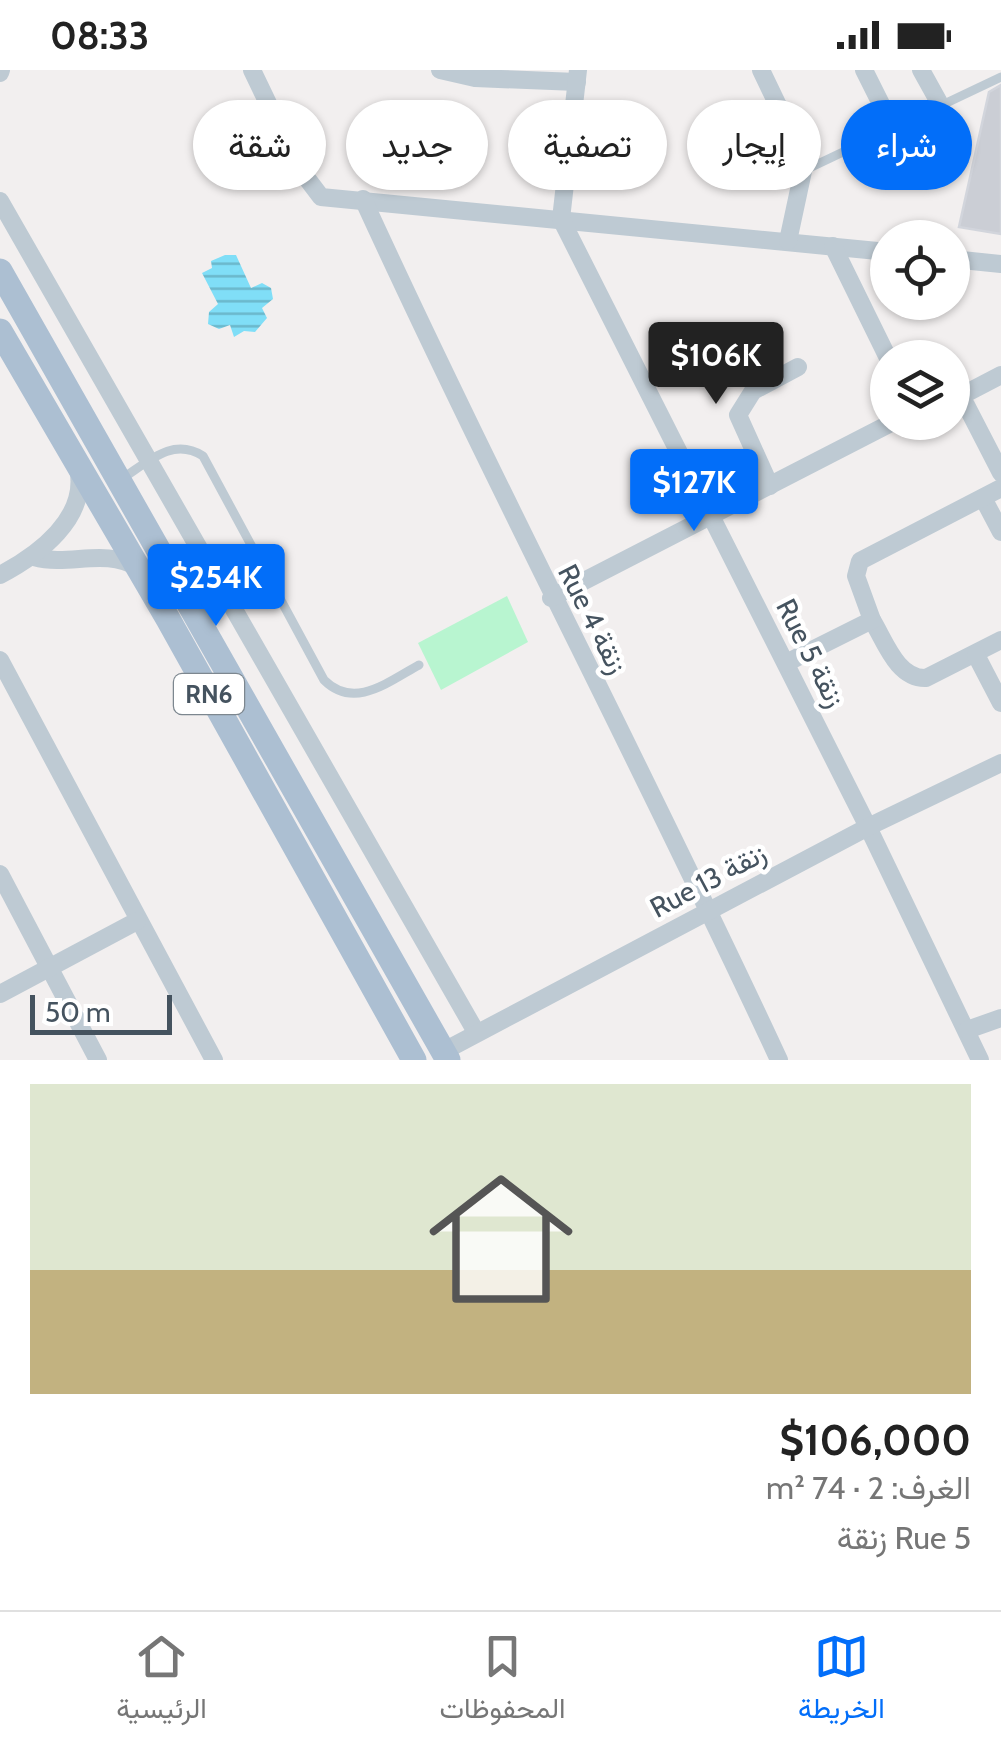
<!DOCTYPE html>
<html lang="ar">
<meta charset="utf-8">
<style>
body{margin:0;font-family:Cabin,Vazirmatn,sans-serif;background:#f6f6f6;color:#222;direction:rtl;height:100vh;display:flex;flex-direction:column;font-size:38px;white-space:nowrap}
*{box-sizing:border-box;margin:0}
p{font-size:32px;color:#767676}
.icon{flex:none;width:55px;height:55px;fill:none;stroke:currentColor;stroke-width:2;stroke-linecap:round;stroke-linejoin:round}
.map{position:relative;height:990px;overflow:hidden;direction:ltr}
.side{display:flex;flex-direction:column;background:#fff;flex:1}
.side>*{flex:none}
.guide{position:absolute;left:30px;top:30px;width:942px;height:90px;direction:rtl;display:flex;gap:20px}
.fabs{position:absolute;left:870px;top:150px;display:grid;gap:20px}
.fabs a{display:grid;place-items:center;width:100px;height:100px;border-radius:50%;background:#fff;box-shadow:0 2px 8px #0004;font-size:50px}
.scale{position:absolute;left:30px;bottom:25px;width:142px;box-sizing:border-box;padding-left:10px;border:5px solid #45535f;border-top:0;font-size:28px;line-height:35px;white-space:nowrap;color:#45535f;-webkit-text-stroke:8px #fff;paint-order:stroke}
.price{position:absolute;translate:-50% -85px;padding:0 22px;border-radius:10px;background:#026ef9;color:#fff;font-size:32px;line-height:65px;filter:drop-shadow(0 2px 5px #0008)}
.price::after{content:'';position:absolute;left:50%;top:60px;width:30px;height:22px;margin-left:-15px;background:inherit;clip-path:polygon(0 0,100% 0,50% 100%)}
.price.on{background:#222;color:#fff}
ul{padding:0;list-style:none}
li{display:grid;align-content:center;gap:20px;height:530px;padding:0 30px}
li span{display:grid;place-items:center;height:310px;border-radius:0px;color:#555}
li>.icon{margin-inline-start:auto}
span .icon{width:180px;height:180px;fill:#fffc;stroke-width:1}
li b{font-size:42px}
.tag{padding:0 35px;border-radius:45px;background:#fff;box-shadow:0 2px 8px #0004;font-size:35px;line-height:90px}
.tag.on{background:#026ef9;color:#fff}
.status{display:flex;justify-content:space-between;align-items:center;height:70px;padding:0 50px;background:#fff;direction:ltr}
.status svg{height:28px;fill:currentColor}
.tabs{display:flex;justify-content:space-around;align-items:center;height:140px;border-top:2px solid #e0e0e0;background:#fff;font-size:28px;color:#767676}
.tabs a{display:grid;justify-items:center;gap:5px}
.tabs .on{color:#026ef9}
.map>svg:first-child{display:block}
.garden{fill:#b8f5d0}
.water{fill:url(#water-rules)}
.building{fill:#cbced5;stroke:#d2d5dc;stroke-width:2.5}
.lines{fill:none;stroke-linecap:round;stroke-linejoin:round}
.lane{stroke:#becad3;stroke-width:9}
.street{stroke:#becad3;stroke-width:18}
.primary{stroke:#acbfd2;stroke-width:25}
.labels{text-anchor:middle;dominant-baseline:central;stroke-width:9;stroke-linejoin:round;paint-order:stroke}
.shield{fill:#fff;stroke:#7d878f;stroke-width:2.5}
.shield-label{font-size:25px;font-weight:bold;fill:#45535f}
.street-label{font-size:28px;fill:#45535f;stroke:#fff}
</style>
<div class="status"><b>08:33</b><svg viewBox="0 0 49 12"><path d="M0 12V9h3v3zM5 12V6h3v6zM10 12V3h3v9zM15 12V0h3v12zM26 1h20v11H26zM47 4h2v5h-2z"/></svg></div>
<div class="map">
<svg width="1001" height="990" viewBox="0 0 1001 990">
<defs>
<pattern id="water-rules" width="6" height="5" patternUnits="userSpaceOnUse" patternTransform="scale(2.5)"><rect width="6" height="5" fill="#80def7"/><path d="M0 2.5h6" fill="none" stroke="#6bb7cb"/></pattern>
</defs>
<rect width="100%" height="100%" fill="#f2efef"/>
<polygon class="garden" points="507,526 528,572 441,620 418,573"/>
<polygon class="water" points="225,185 236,185 251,218 262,213 271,218 273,229 262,238 267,248 255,262 244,261 234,267 230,255 219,259 208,254 209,242 218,234 202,203 212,198 211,191"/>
<polygon class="building" points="1001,15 1001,164 959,157 989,22"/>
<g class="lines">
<g class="lane">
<polyline points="803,101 1001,7"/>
<path d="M123,408C149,391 173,367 203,386L324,610C354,640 388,612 419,595"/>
</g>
<g class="street">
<polyline points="252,0 299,98 321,127 888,182"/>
<polyline points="440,0 475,8 577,12"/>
<polyline points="578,0 561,149 868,757 980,990"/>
<polyline points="761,0 794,69 803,101 788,171"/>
<polyline points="864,0 893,58"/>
<polyline points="921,0 941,36"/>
<polyline points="0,3 1,0"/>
<path d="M363,129C496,419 645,701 779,990"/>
<polyline points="0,131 476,962"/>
<polyline points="833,176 888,288"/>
<polyline points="952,189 1001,194"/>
<polyline points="952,327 966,335 1001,403"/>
<polyline points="957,328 1001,305"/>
<polyline points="770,416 738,345 753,321 798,297"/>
<polyline points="983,428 1001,462"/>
<path d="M34,487C71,497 103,477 139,498"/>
<path d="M0,505C38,485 89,448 78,398"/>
<polyline points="551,528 893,352"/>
<path d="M872,550C885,571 897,609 926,608L1001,570"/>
<polyline points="976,585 1001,633"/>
<polyline points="0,590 214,990"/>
<polyline points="786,593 872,550 856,506 860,491 1001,418"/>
<polyline points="0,804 98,990"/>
<polyline points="0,924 137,851"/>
<polyline points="967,960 1001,948"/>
<polyline points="444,981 868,757 1001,693"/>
</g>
<g class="primary">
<polyline points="0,201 448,990"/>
<polyline points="0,261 168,549 414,990"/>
</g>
</g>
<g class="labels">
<rect class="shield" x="174" y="604" width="70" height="40" rx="8"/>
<g class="shield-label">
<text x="209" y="624">RN6</text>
</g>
<g class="street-label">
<text transform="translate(593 549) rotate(63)">Rue 4 زنقة</text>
<text transform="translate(811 583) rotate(63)">Rue 5 زنقة</text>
<text transform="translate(708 810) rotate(-28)">Rue 13 زنقة</text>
</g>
</g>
</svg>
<div class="fabs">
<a><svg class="icon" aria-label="locate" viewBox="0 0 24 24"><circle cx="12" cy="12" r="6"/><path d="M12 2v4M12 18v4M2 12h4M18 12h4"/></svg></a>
<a><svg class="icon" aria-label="layers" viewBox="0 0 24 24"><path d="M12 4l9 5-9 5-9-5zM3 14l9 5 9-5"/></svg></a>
</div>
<div class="scale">50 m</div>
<b class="price on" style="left:716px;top:337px">$106K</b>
<b class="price" style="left:694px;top:464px">$127K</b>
<b class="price" style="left:216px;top:559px">$254K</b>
<div class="guide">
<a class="tag on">شراء</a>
<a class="tag">إيجار</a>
<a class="tag">تصفية</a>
<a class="tag">جديد</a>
<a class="tag">شقة</a>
</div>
</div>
<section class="side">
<ul>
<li><span style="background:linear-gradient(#dfe7d0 60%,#c2b280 0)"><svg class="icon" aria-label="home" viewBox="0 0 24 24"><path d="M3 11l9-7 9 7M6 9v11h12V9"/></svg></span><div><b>$106,000</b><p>الغرف: 2 · 74 m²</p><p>Rue 5 زنقة</p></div></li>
</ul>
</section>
<nav class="tabs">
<a class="on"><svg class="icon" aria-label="map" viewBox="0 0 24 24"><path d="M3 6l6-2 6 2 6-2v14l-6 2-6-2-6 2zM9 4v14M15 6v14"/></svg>الخريطة</a>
<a><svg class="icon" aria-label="saved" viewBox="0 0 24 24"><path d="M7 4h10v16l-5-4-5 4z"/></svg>المحفوظات</a>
<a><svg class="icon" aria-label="home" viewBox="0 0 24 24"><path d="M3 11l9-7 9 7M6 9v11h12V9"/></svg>الرئيسية</a>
</nav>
